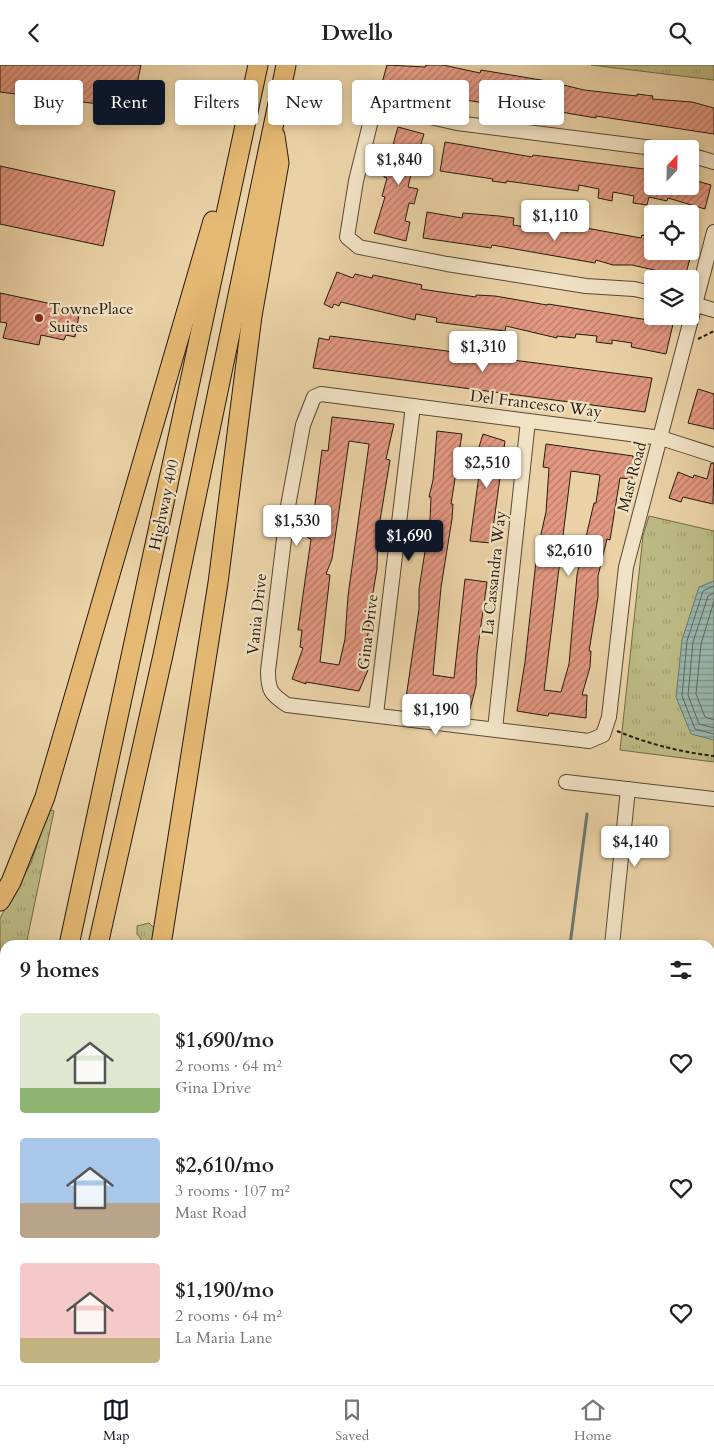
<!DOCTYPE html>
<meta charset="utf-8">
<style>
body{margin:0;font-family:Cardo,serif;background:#f6f6f6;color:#222;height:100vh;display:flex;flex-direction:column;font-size:19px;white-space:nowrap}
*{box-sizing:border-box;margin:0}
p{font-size:16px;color:#767676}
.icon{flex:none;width:28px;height:28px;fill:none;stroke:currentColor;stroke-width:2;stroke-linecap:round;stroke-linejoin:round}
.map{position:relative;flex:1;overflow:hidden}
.details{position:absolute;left:0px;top:875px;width:715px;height:445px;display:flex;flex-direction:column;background:#fff;border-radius:15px 15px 0 0;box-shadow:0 2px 8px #0003}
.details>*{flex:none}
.guide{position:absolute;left:15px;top:15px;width:685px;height:45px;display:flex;gap:10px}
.needle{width:32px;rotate:22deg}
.buttons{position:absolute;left:644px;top:75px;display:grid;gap:10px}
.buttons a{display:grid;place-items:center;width:55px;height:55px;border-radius:5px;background:#fff;box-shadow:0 2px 8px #0003;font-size:25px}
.price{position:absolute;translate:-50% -42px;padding:0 11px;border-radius:5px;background:#fff;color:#222;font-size:16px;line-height:32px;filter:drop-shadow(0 1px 2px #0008)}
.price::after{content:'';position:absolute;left:50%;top:30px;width:15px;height:11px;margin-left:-8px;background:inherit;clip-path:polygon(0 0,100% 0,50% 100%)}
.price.active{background:#111827;color:#fff}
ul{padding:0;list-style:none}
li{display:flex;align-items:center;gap:15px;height:125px;padding:0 20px}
li span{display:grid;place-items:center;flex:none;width:140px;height:100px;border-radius:5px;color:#555}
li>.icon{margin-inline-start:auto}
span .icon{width:60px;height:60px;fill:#fffc;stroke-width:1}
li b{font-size:21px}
h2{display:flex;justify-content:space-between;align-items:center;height:60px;padding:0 20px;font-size:21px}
.pill{padding:0 18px;border-radius:5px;background:#fff;box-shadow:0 2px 8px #0003;font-size:18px;line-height:45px}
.pill.active{background:#111827;color:#fff}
header{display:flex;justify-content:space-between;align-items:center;height:65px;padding:0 20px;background:#fff;font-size:22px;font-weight:700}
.dock{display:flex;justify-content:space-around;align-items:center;height:70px;border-top:1px solid #e0e0e0;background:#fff;font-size:14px;color:#767676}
.dock a{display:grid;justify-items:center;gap:2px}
.dock .active{color:#111827}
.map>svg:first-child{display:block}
.grass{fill:url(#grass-tufts);stroke:#716a48}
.water{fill:url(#water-rules);stroke:#6b786e}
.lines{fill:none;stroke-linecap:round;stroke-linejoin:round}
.shore{stroke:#60685e;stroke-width:1}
.stream{stroke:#6b786e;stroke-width:3}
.building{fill:url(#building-hatch);stroke:#261b0e;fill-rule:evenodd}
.minor-casing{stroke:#574934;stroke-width:16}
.major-casing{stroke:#261b0e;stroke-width:18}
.highway-casing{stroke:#261b0e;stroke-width:21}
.path{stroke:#261b0e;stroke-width:2;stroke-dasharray:4 2.5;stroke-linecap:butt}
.minor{stroke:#f1e2c5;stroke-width:14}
.major{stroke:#e5b973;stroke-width:16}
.highway{stroke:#e5b973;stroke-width:19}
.path-bridge{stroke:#261b0e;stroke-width:2;stroke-dasharray:4 2.5;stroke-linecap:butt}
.poi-dot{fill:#8f2418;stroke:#f1e2c5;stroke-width:2}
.labels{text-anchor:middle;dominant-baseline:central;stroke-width:4.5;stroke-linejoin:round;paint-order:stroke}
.poi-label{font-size:16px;fill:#261b0e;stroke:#f1e2c5;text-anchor:start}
.street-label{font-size:16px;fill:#261b0e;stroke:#f1e2c5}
</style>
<header><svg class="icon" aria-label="back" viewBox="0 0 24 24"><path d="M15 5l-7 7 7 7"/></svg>Dwello<svg class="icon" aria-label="search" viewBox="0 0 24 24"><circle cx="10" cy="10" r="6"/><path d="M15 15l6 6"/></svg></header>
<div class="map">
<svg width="714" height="1320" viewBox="0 0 714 1320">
<defs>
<pattern id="grass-tufts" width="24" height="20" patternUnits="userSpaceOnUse" patternTransform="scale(1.25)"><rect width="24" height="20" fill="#bcba83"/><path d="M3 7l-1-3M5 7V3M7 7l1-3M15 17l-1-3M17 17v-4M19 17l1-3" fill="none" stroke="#a19f70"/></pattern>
<pattern id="water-rules" width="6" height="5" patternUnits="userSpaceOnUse" patternTransform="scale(1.25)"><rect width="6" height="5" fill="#99b6ae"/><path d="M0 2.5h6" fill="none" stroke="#7d938c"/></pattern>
<pattern id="building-hatch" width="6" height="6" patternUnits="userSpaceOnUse" patternTransform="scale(1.25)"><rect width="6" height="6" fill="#e39881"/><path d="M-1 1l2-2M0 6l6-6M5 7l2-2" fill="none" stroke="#b87b68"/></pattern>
</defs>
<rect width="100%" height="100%" fill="#ead2a6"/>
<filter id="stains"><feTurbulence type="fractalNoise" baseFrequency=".004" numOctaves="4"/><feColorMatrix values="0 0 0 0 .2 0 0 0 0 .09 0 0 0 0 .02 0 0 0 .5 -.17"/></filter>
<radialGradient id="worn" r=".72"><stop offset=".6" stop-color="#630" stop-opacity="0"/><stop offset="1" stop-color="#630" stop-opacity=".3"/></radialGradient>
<g class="grass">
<polygon points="591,0 714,0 714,15"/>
<polygon points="649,451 714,466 714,697 620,685 643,471"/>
<path d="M49,744L54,746L26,880H5V934L2,935C4,960 6,977 0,1003V853L31,798Z"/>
<polygon points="149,858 155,864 153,880 140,880 141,874 137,869 137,861"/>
<polygon points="332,1315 367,1315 381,1320 352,1320"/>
</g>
<g class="water">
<polygon points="714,516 714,675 691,669 676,632 682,575 699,522"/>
<polygon points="710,1230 714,1235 714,1320 656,1320 642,1315 710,1315"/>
</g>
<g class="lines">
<g class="shore">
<polyline points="714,521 703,526 687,576 682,631 695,664 714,669"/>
<polyline points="714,528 708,531 693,577 688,630 699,659 714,663"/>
<polyline points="714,536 701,579 696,629 705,652 714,655"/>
</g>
<polyline class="stream" points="570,880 587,749"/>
</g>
<g class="building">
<polygon points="0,0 141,0 132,43 0,27"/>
<polygon points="387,0 425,2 426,0 443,0 480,8 481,5 547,16 584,25 637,31 637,29 653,31 652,34 692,37 714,43 714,69 596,51 596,53 543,44 489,39 398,23 382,18"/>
<polygon points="398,62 424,69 419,85 417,84 408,122 418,124 414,139 409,138 405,156 410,157 406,176 374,168 385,132 382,131 387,113 384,112"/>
<polygon points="445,77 532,92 533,90 652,105 650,121 690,121 690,114 711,120 705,144 668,133 667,136 649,132 647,140 633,138 634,131 613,127 612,136 598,133 599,124 579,120 578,126 507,116 506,118 492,116 493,114 440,106"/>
<polygon points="0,101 115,126 103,181 0,159"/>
<polygon points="427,147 462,153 463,148 499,151 514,153 513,160 533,163 535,157 549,160 548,164 568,167 569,164 586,166 586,163 641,173 642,170 652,172 652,186 692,186 685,212 632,200 613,200 596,195 595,198 492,180 491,183 471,180 423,173"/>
<polygon points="337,207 353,213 355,209 372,213 373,210 422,220 421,224 441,227 476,232 476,230 495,231 547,240 548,239 673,259 666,289 631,282 632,278 612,275 612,279 596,277 597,271 576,269 575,273 557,271 557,273 506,261 505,266 436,257 437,253 416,249 415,255 341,237 339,241 334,239 332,243 324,239"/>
<polygon points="0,228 71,243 70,248 79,250 75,272 66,270 64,275 41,270 39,280 3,273 7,258 0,257"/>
<polygon points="330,271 447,286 473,293 474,290 652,313 645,347 313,303 319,273 329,275"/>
<polygon points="698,324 714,329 714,364 688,358"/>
<path d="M332,352L394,359L386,394L390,395L378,468L377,504L371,539L368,569L361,603L368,605L359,626L306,617V619L292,614L303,583L300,582L302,565H298L311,474L308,473L312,446L314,447L322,385L328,386ZM349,376L369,379L348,531L345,574L339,600L320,597L330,510L326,509L332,494Z"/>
<polygon points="437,366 462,369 451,439 453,439 452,454 441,522 433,610 454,613 465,514 487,517 477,589 476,621 470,644 457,641 459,636 438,633 420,632 419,635 406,633 419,544 419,524 430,455 431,432 429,432 433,415"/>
<polygon points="483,369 505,376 491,478 470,476 480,403 478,402 481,383 479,382"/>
<path d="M546,379L633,391L632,414L620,413L610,475L607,474L598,511V532L589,586H591L590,602L582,630H587L586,653L549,648L548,651L517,646L525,597L537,487L546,447L549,403L543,402ZM571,406L600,410L596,438H594L577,510L569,599L561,627L544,625Z"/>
<polygon points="711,398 714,399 713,439 683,432 681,437 669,433 678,407 693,413 694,410 707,414"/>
</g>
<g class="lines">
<g class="minor-casing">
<g id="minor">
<polyline points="690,90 714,97"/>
<path d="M714,167L626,502L609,652L603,670L589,676L287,640C271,629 268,626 268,606L288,441L303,360L314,332L321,329L661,373L714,390"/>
<polyline points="652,228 634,224 586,221 447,199 359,182 347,172 356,116 372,51 385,42 457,58 661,84"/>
<polyline points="690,238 714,245"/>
<polyline points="376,649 413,341"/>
<polyline points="495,664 528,356"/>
<polyline points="566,717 714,734"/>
<polyline points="612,880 628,724"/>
<polyline points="710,1163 714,1163"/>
</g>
</g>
<g class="major-casing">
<g id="major">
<polyline points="0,1270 5,1271"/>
<polyline points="146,1315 170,1320"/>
</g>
</g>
<g class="highway-casing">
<g id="highway">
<polyline points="0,836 11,817 45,732 213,156"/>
<polyline points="69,880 258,0"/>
<polyline points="98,880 163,590 286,0"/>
<polyline points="161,880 218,518 252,251 279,98 275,71"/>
<polyline points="0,1187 5,1164"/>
<polyline points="0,1258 5,1260"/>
<polyline points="92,1315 110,1320"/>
<polyline points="389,1315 402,1320"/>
<polyline points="0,1320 5,1298"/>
<polyline points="32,1320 33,1315"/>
<polyline points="278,1320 278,1317"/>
</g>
</g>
<g class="path">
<polyline points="698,274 714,266"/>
<path d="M617,666C648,679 681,687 714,691"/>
<polyline points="710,1202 714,1201"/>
<polyline points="46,1315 71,1320"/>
<polyline points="568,1315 588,1320"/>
</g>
<use href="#minor" class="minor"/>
<use href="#major" class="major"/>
<use href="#highway" class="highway"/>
<polyline class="path-bridge" points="0,1306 5,1307"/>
</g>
<circle class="poi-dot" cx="39" cy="253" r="5"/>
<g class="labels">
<g class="poi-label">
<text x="49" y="244">TownePlace<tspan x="49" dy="18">Suites</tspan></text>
</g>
<g class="street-label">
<text transform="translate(536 339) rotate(7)">Del Francesco Way</text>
<text transform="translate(632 412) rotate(-75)">Mast Road</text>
<text transform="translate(164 440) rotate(-78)">Highway 400</text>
<text transform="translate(494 508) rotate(-84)">La Cassandra Way</text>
<text transform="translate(257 549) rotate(-84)">Vania Drive</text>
<text transform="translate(368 567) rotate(-83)">Gina Drive</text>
</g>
</g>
<rect width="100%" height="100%" filter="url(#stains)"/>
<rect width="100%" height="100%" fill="url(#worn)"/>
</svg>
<div class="buttons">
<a><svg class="needle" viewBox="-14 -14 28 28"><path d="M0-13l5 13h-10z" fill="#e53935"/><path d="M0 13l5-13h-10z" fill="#767676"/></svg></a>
<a><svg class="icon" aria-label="locate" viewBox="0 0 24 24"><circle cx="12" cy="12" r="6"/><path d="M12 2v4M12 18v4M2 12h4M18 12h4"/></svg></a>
<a><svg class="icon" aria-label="layers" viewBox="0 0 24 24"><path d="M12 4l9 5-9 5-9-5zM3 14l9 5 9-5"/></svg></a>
</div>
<b class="price" style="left:399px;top:121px">$1,840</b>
<b class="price" style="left:555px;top:177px">$1,110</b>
<b class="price" style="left:483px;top:308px">$1,310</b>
<b class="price" style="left:487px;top:424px">$2,510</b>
<b class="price" style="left:297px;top:482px">$1,530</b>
<b class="price active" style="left:409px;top:497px">$1,690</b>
<b class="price" style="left:569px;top:512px">$2,610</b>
<b class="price" style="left:436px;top:671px">$1,190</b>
<b class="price" style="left:635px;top:803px">$4,140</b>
<div class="guide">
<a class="pill">Buy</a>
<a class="pill active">Rent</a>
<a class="pill">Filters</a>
<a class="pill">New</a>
<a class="pill">Apartment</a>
<a class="pill">House</a>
</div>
<section class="details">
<h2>9 homes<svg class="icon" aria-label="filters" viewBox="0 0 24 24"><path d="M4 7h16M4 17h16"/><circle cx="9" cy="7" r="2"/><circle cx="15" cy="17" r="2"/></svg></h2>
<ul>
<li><span style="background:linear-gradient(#dfe7d0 75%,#8fb573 0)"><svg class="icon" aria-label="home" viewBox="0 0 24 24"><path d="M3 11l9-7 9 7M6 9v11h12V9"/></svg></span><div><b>$1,690/mo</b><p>2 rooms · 64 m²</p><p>Gina Drive</p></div><svg class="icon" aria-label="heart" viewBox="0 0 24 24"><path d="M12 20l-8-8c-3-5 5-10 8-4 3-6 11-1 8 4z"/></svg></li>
<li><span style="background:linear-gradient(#a9c7e8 65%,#b9a48a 0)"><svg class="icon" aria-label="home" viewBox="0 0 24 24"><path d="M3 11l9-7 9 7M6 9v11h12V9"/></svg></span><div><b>$2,610/mo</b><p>3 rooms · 107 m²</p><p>Mast Road</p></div><svg class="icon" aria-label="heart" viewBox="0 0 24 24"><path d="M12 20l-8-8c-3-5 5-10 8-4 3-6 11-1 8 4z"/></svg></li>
<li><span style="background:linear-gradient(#f6c9c9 75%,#c2b280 0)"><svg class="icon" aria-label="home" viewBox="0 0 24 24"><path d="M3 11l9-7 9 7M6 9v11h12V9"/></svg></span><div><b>$1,190/mo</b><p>2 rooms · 64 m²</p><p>La Maria Lane</p></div><svg class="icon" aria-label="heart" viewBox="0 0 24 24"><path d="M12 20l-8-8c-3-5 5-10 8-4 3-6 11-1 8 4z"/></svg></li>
</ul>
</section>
</div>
<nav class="dock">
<a class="active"><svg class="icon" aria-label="map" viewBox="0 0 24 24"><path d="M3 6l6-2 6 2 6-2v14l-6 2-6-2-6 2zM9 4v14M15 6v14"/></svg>Map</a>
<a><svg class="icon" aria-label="saved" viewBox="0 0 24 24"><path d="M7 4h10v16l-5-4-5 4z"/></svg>Saved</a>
<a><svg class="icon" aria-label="home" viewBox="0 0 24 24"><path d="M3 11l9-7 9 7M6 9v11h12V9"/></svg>Home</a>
</nav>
